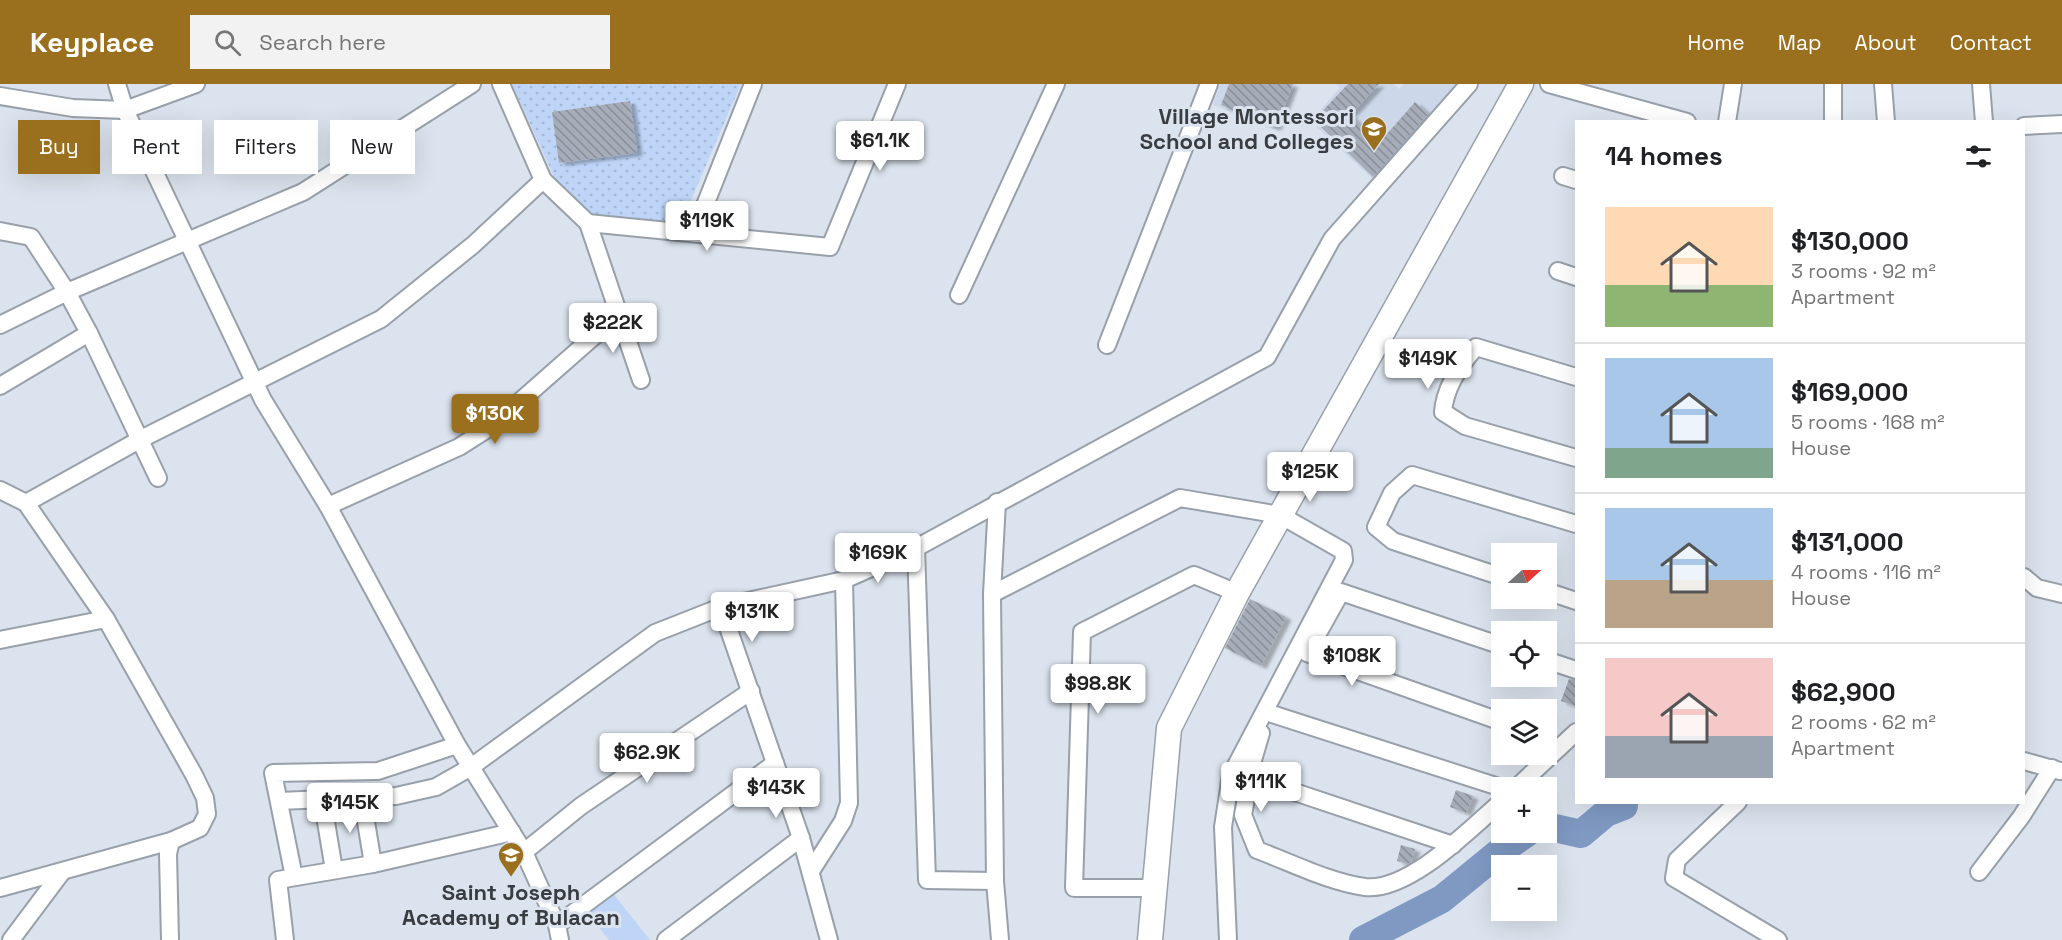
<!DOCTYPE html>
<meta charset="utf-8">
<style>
body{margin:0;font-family:"Space Grotesk",sans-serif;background:#f2f2f2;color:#202124;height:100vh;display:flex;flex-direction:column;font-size:22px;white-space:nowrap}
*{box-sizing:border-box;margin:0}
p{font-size:20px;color:#757577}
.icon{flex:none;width:33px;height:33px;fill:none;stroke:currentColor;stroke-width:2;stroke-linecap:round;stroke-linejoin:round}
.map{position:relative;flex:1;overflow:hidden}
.sheet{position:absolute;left:1575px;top:36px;width:450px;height:684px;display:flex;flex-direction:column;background:#fff;border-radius:0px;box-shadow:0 6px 24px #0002}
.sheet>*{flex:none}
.guide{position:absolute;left:18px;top:36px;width:570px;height:54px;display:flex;gap:12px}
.needle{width:39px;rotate:69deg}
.buttons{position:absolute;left:1491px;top:459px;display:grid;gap:12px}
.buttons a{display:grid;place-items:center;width:66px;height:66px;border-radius:0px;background:#fff;box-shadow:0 6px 24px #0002;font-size:30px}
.price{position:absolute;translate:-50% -51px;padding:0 14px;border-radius:6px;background:#fff;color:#222;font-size:20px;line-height:39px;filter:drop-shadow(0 2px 3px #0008)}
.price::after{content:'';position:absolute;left:50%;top:36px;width:18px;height:14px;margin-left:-9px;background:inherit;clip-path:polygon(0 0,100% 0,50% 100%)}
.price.current{background:#9a6f1d;color:#fff}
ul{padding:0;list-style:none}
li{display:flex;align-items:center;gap:18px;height:150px;padding:0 30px}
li+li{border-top:2px solid #e0e0e0}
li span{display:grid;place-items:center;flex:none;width:168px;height:120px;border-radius:0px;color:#555}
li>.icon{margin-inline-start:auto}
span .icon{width:72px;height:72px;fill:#fffc;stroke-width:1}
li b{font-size:26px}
h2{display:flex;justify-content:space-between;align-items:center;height:72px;padding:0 30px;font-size:26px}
.pill{padding:0 21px;border-radius:0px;background:#fff;box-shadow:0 6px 24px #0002;font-size:21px;line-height:54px}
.pill.current{background:#9a6f1d;color:#fff}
header{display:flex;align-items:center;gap:36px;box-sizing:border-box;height:84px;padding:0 30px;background:#9a6f1d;color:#fff}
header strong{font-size:28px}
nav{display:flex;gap:33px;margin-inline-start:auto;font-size:21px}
.search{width:420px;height:54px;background:#f2f2f2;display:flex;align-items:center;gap:15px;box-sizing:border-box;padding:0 21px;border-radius:0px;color:#757577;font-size:22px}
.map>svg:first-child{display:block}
.built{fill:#ccd8ea}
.green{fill:url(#green-dots)}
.pitch{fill:#bed5f8}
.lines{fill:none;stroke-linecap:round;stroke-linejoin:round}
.river{stroke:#7f99c2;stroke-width:28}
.building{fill:url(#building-back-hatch);filter:url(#shadow)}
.street-casing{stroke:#98a0aa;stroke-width:20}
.secondary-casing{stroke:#98a0aa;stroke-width:27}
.street{stroke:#fff;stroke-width:16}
.secondary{stroke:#fff;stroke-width:24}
.labels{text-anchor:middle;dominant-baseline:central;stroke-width:6;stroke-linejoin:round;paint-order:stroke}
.poi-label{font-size:22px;font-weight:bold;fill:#393c41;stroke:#dbe3ee;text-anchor:end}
</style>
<header>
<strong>Keyplace</strong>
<div class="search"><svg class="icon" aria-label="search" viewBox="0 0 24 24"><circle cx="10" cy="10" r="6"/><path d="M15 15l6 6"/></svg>Search here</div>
<nav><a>Home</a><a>Map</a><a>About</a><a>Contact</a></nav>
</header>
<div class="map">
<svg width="2062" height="856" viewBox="0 0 2062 856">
<defs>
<pattern id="green-dots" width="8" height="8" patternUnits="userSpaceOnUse" patternTransform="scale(1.5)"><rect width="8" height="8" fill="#bed5f8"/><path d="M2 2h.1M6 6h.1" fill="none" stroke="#a4b8d6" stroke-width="1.8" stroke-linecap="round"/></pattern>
<pattern id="building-back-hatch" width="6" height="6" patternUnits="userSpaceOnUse" patternTransform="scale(1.5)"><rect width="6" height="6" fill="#a6adb9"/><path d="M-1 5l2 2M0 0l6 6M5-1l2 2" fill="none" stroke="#888e98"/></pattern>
<filter id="shadow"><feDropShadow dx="5.5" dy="3" stdDeviation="1.5" flood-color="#0004"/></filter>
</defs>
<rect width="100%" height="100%" fill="#dbe3ee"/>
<g class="built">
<polygon points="1220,0 1297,0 1278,47 1213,21"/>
<polygon points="1336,0 1394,0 1399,5 1404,0 1466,0 1377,99 1310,37 1340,4"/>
</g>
<polygon class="green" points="512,0 741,0 682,137 587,133 556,97"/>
<polygon class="pitch" points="611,807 650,856 609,856 586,827"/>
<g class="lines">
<g class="river">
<polyline points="1546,742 1581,750 1606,729 1624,722 1624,718"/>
<polyline points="1363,856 1442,815 1497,770 1528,748"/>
</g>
</g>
<g class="building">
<polygon points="1229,0 1293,0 1276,44 1221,21"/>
<polygon points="1348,0 1379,0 1350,31 1379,59 1415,18 1428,30 1373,93 1314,36"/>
<polygon points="630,17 637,69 559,79 552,28"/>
<polygon points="1250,515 1286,533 1261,582 1225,564"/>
<polygon points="1569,595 1576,596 1576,622 1561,617"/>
<polygon points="1456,706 1473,712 1466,729 1450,723"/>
<polygon points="1401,761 1415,765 1411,778 1407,780 1397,777"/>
</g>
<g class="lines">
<g class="street-casing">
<g id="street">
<polyline points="117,0 125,26 263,316 328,422 457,661 524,768 557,841 560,856"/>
<polyline points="501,0 543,96 588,139 641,296"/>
<polyline points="1549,0 1687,38"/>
<polyline points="1833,0 1833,38"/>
<polyline points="1883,0 1886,38"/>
<polyline points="1981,0 1984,38"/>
<polyline points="0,12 73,24 125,26 196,0"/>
<polyline points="1727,38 1733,0"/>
<polyline points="2024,42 2062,40"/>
<polyline points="1563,92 1576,96"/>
<polyline points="588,139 830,163 897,0"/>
<polyline points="0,147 31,153 67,208 89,249 158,394"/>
<polyline points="694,149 753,0"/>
<polyline points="1558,187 1576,193"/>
<polyline points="959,211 1056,0"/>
<polyline points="0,241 67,208 303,108 472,0"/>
<polyline points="1107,261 1209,0"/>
<path d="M1576,293L1476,263C1459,282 1445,303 1443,328L1465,342L1576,374"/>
<polyline points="0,302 89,249"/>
<polyline points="0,406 26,419 106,535"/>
<polyline points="997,418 992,510 995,797 1000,856"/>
<polyline points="26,419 141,355 381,235 473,161 543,96"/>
<polyline points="328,422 459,363 492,342 617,232"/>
<polyline points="916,464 927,796 995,797"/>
<polyline points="1502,493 1393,457 1376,443 1392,409 1412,391 1576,440"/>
<polyline points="2024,493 2037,504 2062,510"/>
<polyline points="1546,507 1576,517"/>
<polyline points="992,510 1180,414 1280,431 1343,467 1344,476 1231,691 1223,743 1228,856"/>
<polyline points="721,523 801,754 829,856"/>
<polyline points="0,556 106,535 194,691 205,714 207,730 200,744 171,757 0,804"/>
<polyline points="1502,562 1341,508 1307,569 1502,638"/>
<polyline points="1546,576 1576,586"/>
<polyline points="1272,630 1502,704"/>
<path d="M1261,649L1253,676L1243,731L1257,766C1292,779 1329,798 1365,803C1409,808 1471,744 1502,717"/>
<polyline points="2024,677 2060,687"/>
<polyline points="1250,693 1453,761"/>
<polyline points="1516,704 1576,648"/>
<polyline points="322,714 334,786"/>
<polyline points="362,714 373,780"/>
<polyline points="279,717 396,712 436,703 471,683 655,549 721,523 844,496 916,464 1267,273 1332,155 1469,0"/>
<polyline points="1738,718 1677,776 1674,794 1778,856"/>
<polyline points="524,768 581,722 751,607"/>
<polyline points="811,787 843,737 849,719 844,496"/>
<polyline points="1979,788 2021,733 2052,684"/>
<polyline points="294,793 273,689 378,687 457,661"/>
<polyline points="1154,804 1074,804 1082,548 1194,491 1237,509"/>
<polyline points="557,841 775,679"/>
<polyline points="11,856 62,788"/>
<polyline points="170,856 168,770 171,757"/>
<polyline points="285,856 278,796 373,780 512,748"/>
<polyline points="666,856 801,754"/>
</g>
</g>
<g class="secondary-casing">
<polyline id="secondary" points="1150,856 1169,644 1237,509 1521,0"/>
</g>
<use href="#street" class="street"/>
<use href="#secondary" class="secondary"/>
</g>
<defs>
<g id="school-pin" transform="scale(1.35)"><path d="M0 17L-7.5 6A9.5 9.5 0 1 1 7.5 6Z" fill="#9a6f1d" stroke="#dbe3ee"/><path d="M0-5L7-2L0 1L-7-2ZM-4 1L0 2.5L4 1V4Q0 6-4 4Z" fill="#fff"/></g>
</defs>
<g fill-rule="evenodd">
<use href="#school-pin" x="1374" y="45"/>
<use href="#school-pin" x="511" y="771"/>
</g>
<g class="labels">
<g class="poi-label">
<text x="1354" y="32">Village Montessori<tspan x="1354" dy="25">School and Colleges</tspan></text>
<text x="511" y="808" text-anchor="middle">Saint Joseph<tspan x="511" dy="25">Academy of Bulacan</tspan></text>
</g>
</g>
</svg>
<div class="buttons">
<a><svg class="needle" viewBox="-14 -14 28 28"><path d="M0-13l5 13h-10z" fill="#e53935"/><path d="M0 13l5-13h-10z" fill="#757577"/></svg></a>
<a><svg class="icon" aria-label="locate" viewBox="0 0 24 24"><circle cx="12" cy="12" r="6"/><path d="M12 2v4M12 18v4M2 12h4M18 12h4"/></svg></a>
<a><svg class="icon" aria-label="layers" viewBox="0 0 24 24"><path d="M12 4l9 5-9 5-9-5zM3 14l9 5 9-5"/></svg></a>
<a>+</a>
<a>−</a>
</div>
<b class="price" style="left:880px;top:88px">$61.1K</b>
<b class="price" style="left:707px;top:168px">$119K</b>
<b class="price" style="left:613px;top:270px">$222K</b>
<b class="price" style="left:1428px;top:306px">$149K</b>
<b class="price current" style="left:495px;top:361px">$130K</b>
<b class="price" style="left:1310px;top:419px">$125K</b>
<b class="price" style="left:878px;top:500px">$169K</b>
<b class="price" style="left:752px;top:559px">$131K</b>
<b class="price" style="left:1352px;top:603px">$108K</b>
<b class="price" style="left:1098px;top:631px">$98.8K</b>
<b class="price" style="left:647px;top:700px">$62.9K</b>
<b class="price" style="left:1261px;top:729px">$111K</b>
<b class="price" style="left:776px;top:735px">$143K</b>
<b class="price" style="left:350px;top:750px">$145K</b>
<div class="guide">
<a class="pill current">Buy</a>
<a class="pill">Rent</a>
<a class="pill">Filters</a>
<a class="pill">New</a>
</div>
<section class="sheet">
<h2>14 homes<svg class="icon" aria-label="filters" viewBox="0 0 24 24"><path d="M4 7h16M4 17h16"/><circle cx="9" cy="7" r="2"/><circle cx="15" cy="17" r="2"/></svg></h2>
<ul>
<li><span style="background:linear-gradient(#ffd9b3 65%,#8fb573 0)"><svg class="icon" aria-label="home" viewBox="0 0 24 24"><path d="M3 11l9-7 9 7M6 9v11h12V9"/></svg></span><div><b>$130,000</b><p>3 rooms · 92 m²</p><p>Apartment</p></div></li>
<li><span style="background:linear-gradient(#a9c7e8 75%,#7fa58c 0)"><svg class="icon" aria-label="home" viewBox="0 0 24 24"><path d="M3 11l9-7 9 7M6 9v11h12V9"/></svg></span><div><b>$169,000</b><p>5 rooms · 168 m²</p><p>House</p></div></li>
<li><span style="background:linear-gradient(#a9c7e8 60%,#b9a48a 0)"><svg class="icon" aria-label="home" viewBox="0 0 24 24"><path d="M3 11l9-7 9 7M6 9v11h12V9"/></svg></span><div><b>$131,000</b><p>4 rooms · 116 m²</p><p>House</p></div></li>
<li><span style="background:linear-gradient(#f6c9c9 65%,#9aa5b1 0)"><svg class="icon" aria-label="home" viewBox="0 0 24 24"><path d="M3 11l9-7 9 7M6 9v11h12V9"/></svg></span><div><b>$62,900</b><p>2 rooms · 62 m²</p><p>Apartment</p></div></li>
</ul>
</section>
</div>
